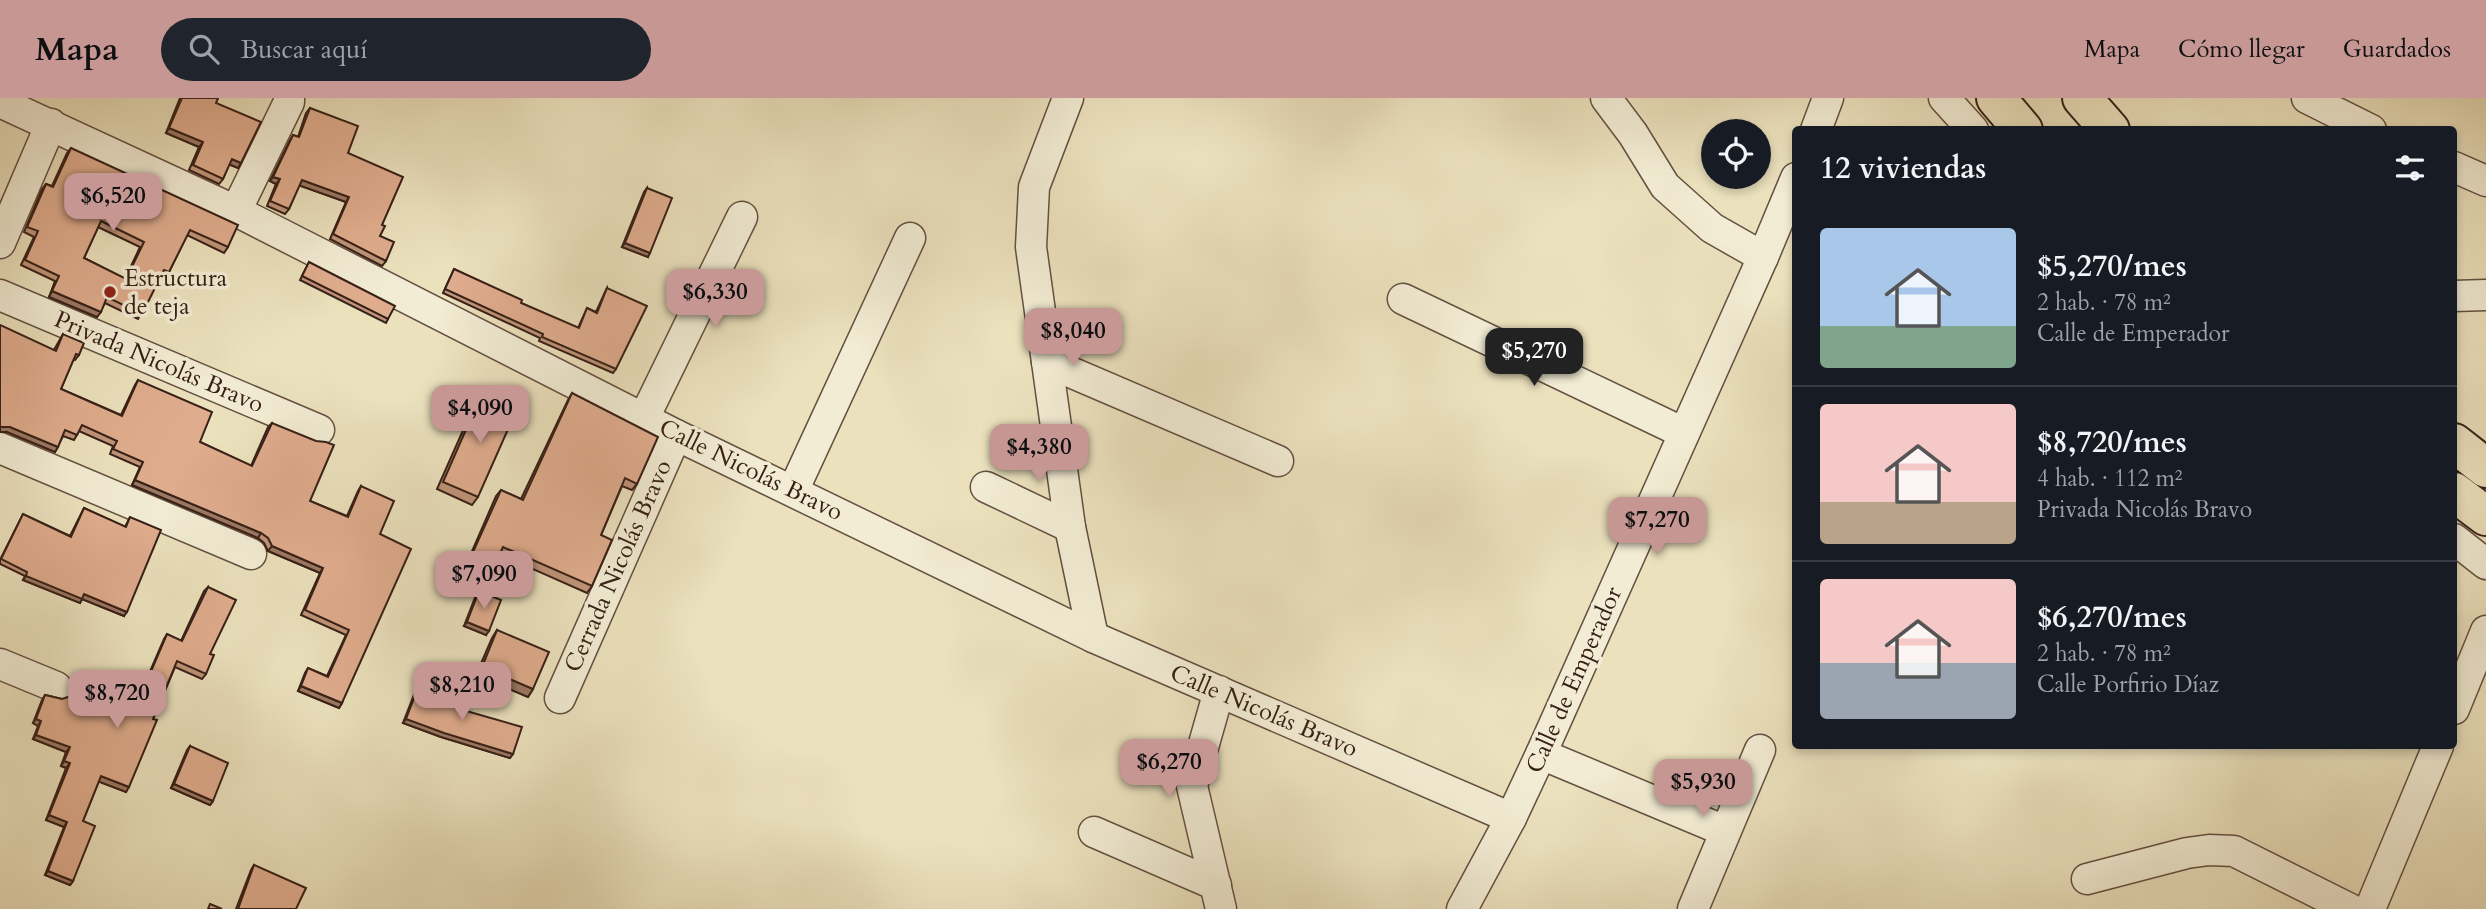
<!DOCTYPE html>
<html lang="es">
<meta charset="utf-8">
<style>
body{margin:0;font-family:Cardo,serif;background:#20242c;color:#f1f3f6;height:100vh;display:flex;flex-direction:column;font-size:26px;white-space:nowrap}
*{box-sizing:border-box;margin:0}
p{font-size:23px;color:#9ea1a6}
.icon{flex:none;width:38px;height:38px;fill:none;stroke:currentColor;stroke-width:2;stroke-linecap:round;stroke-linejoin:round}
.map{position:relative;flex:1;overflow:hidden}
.sheet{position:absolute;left:1792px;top:28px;width:665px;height:623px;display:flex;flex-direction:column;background:#171b24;border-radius:7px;box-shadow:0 4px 10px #0003}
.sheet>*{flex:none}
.controls{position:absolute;left:1701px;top:21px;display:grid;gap:14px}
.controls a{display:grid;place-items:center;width:70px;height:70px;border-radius:50%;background:#171b24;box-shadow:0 4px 10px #0003;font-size:35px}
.price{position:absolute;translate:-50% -60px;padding:0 16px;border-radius:14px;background:#c59692;color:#111;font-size:23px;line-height:46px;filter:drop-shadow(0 2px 4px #0008)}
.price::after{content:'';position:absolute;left:50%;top:42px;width:21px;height:16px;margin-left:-10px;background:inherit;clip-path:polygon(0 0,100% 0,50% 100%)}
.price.selected{background:#222;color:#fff}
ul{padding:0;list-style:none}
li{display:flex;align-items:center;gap:21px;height:175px;padding:0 28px}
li+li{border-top:2px solid #363941}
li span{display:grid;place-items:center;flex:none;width:196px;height:140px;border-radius:7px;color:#555}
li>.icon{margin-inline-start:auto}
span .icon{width:84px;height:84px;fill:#fffc;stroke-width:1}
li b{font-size:30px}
h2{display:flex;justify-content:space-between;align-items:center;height:84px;padding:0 28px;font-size:30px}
header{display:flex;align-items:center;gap:42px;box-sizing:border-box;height:98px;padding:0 35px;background:#c59692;color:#111}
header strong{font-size:33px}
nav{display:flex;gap:38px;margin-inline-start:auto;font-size:24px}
.search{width:490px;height:63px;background:#20242c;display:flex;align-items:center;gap:18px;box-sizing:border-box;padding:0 24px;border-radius:38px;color:#9ea1a6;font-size:26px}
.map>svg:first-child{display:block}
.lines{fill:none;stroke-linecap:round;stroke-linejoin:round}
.minor-casing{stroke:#645040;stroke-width:33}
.major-casing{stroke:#372017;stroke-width:42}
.minor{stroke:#f2ecd4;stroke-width:30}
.major{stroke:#ebe1bd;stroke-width:38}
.wall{fill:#c09479;stroke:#372017;stroke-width:2;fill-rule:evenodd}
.shaded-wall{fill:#9c7863;stroke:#372017;stroke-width:2}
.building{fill:#dfac8d;stroke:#372017;stroke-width:2;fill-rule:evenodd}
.poi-dot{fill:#8f2418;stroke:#f2ecd4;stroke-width:2.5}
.labels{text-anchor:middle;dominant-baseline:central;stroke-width:7;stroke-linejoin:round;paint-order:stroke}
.poi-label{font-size:24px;fill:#372017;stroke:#f2ecd4;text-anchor:start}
.street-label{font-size:24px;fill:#372017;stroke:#f2ecd4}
</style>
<header>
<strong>Mapa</strong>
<div class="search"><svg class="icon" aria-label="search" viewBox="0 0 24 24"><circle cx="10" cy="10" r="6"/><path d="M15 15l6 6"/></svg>Buscar aquí</div>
<nav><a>Mapa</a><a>Cómo llegar</a><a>Guardados</a></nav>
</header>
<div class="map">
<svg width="2486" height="811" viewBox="0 0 2486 811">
<rect width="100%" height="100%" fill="#ebe1bd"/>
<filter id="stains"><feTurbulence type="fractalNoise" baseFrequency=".00286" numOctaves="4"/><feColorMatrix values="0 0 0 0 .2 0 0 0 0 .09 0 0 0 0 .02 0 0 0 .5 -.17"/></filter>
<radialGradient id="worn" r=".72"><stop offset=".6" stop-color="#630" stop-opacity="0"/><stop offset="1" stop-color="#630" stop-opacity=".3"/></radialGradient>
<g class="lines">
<g class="minor-casing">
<g id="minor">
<polyline points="1068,0 1034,89 1031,149 1070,429 1093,539"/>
<polyline points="1606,0 1633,36 1665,88 1712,130 1763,159"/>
<polyline points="1944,0 1973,32"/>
<polyline points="2307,0 2371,32"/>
<polyline points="0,4 236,113 676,337 1093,539 1511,720"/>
<polyline points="1816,32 1828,0"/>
<polyline points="2454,69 2486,83"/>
<polyline points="236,113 289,4 289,0"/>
<polyline points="0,145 51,26"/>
<polyline points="0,197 319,332"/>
<polyline points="2454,198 2486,197"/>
<polyline points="1403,201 1684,335"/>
<polyline points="1047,264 1278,363"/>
<polyline points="644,320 742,119"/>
<polyline points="0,350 251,456"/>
<polyline points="986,389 1070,429"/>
<polyline points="793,393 910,140"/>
<polyline points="2454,441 2486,466"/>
<polyline points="0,566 56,589"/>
<polyline points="1219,593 1192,688 1221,811"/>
<polyline points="560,600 676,337"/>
<polyline points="2454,611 2486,533"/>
<polyline points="1541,656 1725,733"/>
<polyline points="1094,734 1216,787"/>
<polyline points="2087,781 2187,755 2209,752 2234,753 2350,811"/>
<polyline points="1462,811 1511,720 1541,656 1763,159 1796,80"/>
<polyline points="1693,811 1760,652"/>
<polyline points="2370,811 2438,648"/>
</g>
</g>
<g class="major-casing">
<g id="major">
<polyline points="1996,0 2023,32"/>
<polyline points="2082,0 2110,32"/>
<polyline points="2454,345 2486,370"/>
<polyline points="2454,394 2486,418"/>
</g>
</g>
<use href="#minor" class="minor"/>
<use href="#major" class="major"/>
</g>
<g class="wall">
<polygon points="180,0 218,0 216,5 241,65 238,70 229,66 223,81 219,86 189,72 199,49 166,35"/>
<polygon points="310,10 348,55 382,127 380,138 386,163 382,168 330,141 346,104 299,87 289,111 285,116 267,108 276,86 270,83 290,42 293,37 298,39 306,15"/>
<path d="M71,50L228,149L224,155L187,137L169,174L165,180L161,177L138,221L105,205L97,219L49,199L55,183L21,167L34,139L24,134L42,91L46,86L52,88L67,55ZM98,129L140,149L125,181L84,160Z"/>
<polygon points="647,90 648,159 622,149 644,94"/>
<polygon points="309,164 388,221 386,225 300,182"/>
<polygon points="454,171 521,205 578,230 587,210 596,214 605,194 607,190 616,271 613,275 539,243 540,240 443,195"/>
<polygon points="63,236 79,257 75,262 73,261 61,291 121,317 135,287 138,282 200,344 251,368 268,329 272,325 310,403 347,418 358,393 361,388 380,436 342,605 339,610 298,593 305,575 308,570 327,578 346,537 301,517 320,475 268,453 264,445 258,440 132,387 140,369 110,356 113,348 79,333 74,342 63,338 55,354 7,334"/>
<polygon points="482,295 478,399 472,407 437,391 476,303"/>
<polygon points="572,295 637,386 632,392 622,388 601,437 592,488 587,495 499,456 483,490 460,481 496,398 501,392 521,401 568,302"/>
<polygon points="84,410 125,429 130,419 124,518 82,501 80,505 23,482 25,478 0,466 0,462 23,416 70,438"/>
<polygon points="208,489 210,556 206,576 202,581 175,569 153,621 126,694 99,683 83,723 73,783 70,787 45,777 64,729 46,722 66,670 61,668 66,654 33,641 38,628 33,625 42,602 45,597 62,601 133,613 164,541 167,536 181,543 204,493"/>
<polygon points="479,493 486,537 464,528 476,497"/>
<polygon points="497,532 533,591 528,599 476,577 492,540"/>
<polygon points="418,590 456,610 510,660 441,639 403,625 415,594"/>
<polygon points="190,648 213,703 210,707 171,690 187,652"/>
<polygon points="254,767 296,811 236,811 251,772"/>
</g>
<g class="shaded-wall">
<polygon points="169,30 203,44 199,49 166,35"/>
<polygon points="232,61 241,65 238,70 228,66"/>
<polygon points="273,79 280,81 276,86 270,83"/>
<polygon points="302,82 349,99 346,104 298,87"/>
<polygon points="625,145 650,155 648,159 622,149"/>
<polygon points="52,193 101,214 97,219 49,199"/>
<polygon points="0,329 10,329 58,349 55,354 7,334 0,334"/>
<polygon points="135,382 261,435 258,440 132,387"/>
<polygon points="272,448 323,470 320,475 268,453"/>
<polygon points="464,474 487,484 483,490 460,481"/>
<polygon points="26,478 84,496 127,514 124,518 82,501 80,505 23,482"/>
<polygon points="467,524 489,533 486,537 464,528"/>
<polygon points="482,569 533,591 528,599 476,577"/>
<polygon points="301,588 342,605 339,610 298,593"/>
<polygon points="36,621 41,623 38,628 33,625"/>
<polygon points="406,621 513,656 510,660 441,639 403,625"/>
<polygon points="36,637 70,649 66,654 33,641"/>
<polygon points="64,663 70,665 66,670 61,668"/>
<polygon points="101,678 129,689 126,694 97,683"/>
<polygon points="174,686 213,703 210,707 171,690"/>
<polygon points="49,717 67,724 64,729 46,722"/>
<polygon points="48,773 73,783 70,787 45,777"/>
</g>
<g class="building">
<polygon points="182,0 218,0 216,5 261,24 241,65 232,61 223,81 193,67 203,44 169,30"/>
<polygon points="310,10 358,28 348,55 403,79 382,127 385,128 380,138 394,144 386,163 333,136 349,99 302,82 289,111 270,103 280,81 273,79 293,37 299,39"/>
<path d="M71,50L238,127L228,149L190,132L169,174L164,172L142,216L107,199L101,214L52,193L59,178L25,162L38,133L27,129L46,86L53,89ZM101,123L144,144L126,181L84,160Z"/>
<polygon points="647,90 672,100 650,155 625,145"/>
<polygon points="309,164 395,208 388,221 302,178"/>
<polygon points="454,171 522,202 521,205 579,230 587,210 597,215 607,190 647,208 616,271 542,239 543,236 445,191"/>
<polygon points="0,227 56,253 63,236 84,245 79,257 76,256 61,291 122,318 138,282 212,314 200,344 252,368 272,325 316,343 326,344 334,347 310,403 348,419 361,388 394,403 380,436 411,451 342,605 301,588 308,570 328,579 349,532 305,512 323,470 272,448 268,440 261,435 135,382 143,364 113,351 117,343 82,327 77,337 65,332 58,349 10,329 0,329"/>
<polygon points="482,295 517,311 478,399 443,384"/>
<polygon points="572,295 658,339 637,386 625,380 601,437 612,442 592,488 503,449 487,484 464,474 501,392 523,402"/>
<polygon points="84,410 126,429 130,419 161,432 127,514 84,496 82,501 26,478 27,474 1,461 23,416 71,439"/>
<polygon points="208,489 236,502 210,556 214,557 206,576 177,563 153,621 157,622 129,689 101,678 83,723 95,728 73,783 48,773 67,724 49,717 70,665 64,663 70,649 36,637 41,623 36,621 45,597 62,601 71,598 76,590 134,613 167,536 182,543"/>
<polygon points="479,493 501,502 489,533 467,524"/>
<polygon points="497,532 549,554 533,591 482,569"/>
<polygon points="418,590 458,605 456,610 522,629 513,656 444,635 406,621"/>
<polygon points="190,648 228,665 213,703 174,686"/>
<polygon points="254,767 306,790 296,811 238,811"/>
<polygon points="210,806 222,811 208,811"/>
</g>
<circle class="poi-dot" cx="110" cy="194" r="7"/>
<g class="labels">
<g class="poi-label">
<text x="124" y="180">Estructura<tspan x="124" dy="28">de teja</tspan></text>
</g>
<g class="street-label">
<text transform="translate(159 264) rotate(23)">Privada Nicolás Bravo</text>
<text transform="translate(751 372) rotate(26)">Calle Nicolás Bravo</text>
<text transform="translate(618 468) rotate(-66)">Cerrada Nicolás Bravo</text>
<text transform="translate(1574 582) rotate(-66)">Calle de Emperador</text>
<text transform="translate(1264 613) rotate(23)">Calle Nicolás Bravo</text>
</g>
</g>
<rect width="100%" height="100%" filter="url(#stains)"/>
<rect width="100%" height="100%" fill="url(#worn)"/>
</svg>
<div class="controls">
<a><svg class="icon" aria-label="locate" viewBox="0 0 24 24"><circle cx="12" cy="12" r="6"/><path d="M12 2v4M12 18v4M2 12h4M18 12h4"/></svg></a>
</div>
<b class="price" style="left:113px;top:135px">$6,520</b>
<b class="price" style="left:715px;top:231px">$6,330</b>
<b class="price" style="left:1073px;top:270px">$8,040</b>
<b class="price selected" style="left:1534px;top:290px">$5,270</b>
<b class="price" style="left:480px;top:347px">$4,090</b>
<b class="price" style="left:1039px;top:386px">$4,380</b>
<b class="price" style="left:1657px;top:459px">$7,270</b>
<b class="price" style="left:484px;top:513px">$7,090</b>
<b class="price" style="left:462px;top:624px">$8,210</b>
<b class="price" style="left:117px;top:632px">$8,720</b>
<b class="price" style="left:1169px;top:701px">$6,270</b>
<b class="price" style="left:1703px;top:721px">$5,930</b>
<section class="sheet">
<h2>12 viviendas<svg class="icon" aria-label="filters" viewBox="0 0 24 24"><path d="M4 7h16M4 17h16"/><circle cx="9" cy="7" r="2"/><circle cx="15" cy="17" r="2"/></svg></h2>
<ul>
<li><span style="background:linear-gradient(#a9c7e8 70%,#7fa58c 0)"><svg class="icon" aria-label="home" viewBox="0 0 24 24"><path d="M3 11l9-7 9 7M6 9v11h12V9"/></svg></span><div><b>$5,270/mes</b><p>2 hab. · 78 m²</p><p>Calle de Emperador</p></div></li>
<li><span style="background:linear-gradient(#f6c9c9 70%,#b9a48a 0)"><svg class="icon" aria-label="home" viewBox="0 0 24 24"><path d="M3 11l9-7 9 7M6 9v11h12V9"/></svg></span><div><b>$8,720/mes</b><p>4 hab. · 112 m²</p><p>Privada Nicolás Bravo</p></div></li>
<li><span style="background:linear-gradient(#f6c9c9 60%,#9aa5b1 0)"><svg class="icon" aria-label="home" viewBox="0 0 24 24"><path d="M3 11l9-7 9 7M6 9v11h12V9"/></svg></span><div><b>$6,270/mes</b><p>2 hab. · 78 m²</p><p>Calle Porfirio Díaz</p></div></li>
</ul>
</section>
</div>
